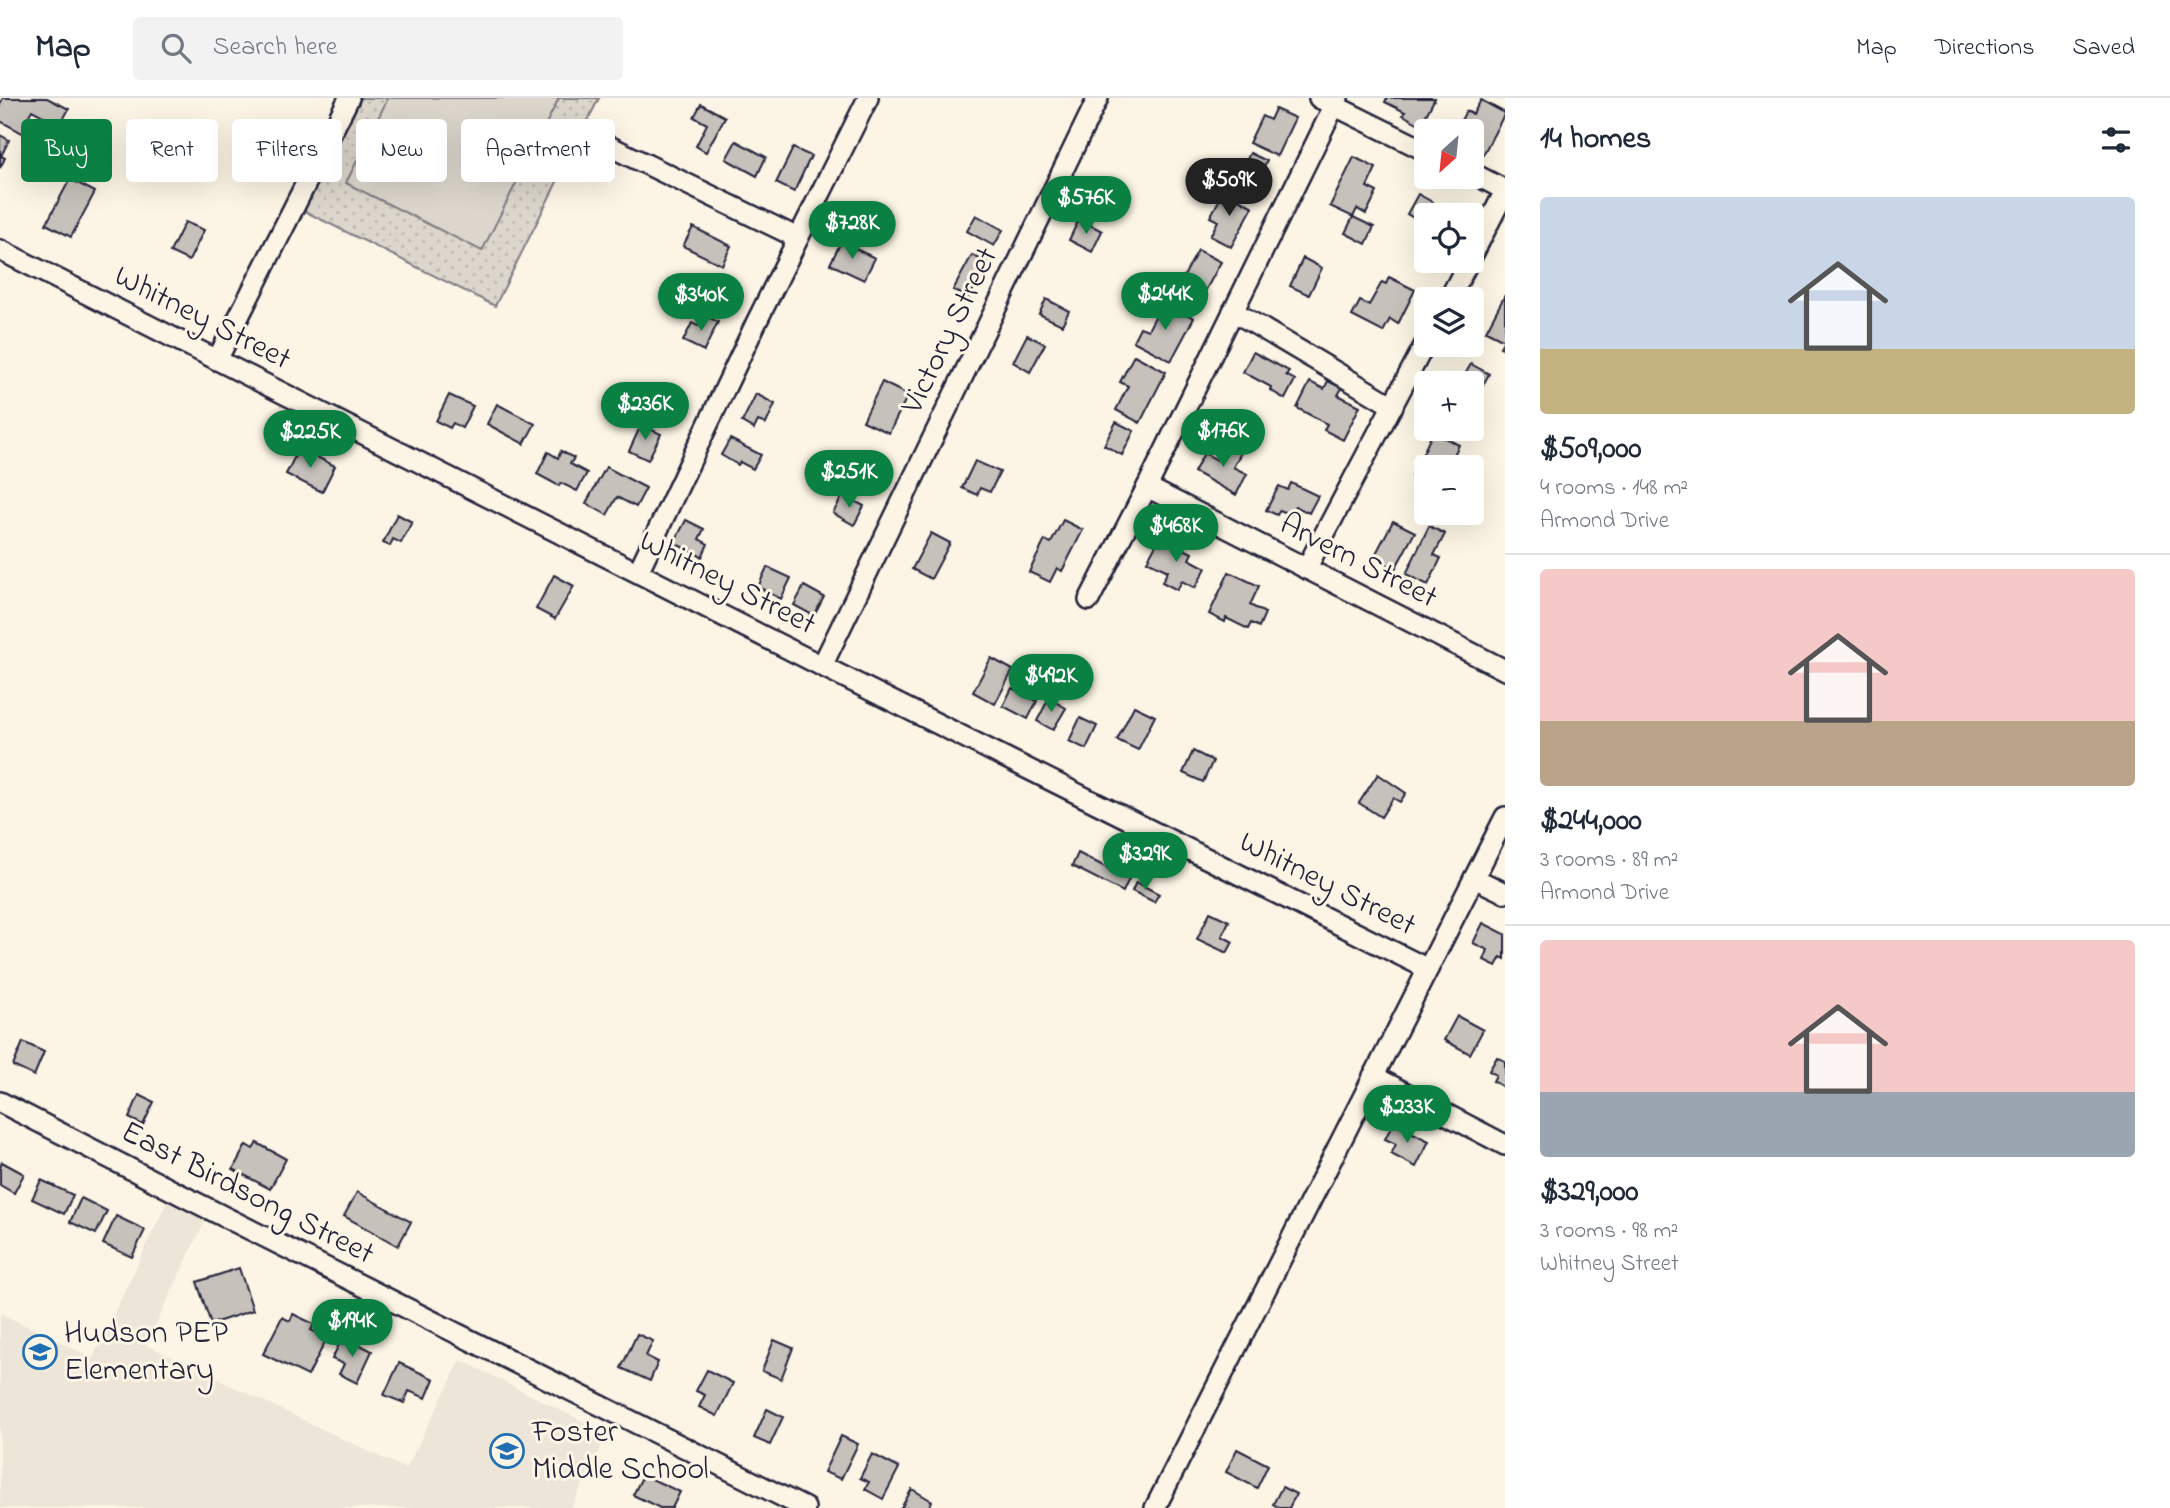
<!DOCTYPE html>
<meta charset="utf-8">
<style>
body{margin:0;font-family:"Indie Flower",sans-serif;background:#f2f2f3;color:#1f2937;height:100vh;display:flex;flex-direction:column;font-size:26px;white-space:nowrap}
*{box-sizing:border-box;margin:0}
p{font-size:23px;color:#747a83}
.icon{flex:none;width:38px;height:38px;fill:none;stroke:currentColor;stroke-width:2;stroke-linecap:round;stroke-linejoin:round}
.map{position:relative;flex:1;overflow:hidden}
.details{display:flex;flex-direction:column;background:#fff;width:665px}
.details>*{flex:none}
.top-card{position:absolute;left:21px;top:21px;width:665px;height:63px;display:flex;gap:14px}
.needle{width:46px;rotate:207deg}
.buttons{position:absolute;left:1414px;top:21px;display:grid;gap:14px}
.buttons a{display:grid;place-items:center;width:70px;height:70px;border-radius:7px;background:#fff;box-shadow:0 7px 28px #0002;font-size:35px}
.price{position:absolute;translate:-50% -60px;padding:0 16px;border-radius:24px;background:#0b8043;color:#fff;font-size:23px;line-height:46px;filter:drop-shadow(0 2px 4px #0008)}
.price::after{content:'';position:absolute;left:50%;top:42px;width:21px;height:16px;margin-left:-10px;background:inherit;clip-path:polygon(0 0,100% 0,50% 100%)}
.price.current{background:#222;color:#fff}
ul{padding:0;list-style:none}
li{display:grid;align-content:center;gap:14px;height:371px;padding:0 35px}
li+li{border-top:2px solid #e0e1e3}
li span{display:grid;place-items:center;height:217px;border-radius:7px;color:#555}
li>.icon{margin-inline-start:auto}
span .icon{width:126px;height:126px;fill:#fffc;stroke-width:1}
li b{font-size:30px}
h2{display:flex;justify-content:space-between;align-items:center;height:84px;padding:0 35px;font-size:30px}
.tag{padding:0 24px;border-radius:7px;background:#fff;box-shadow:0 7px 28px #0002;font-size:24px;line-height:63px}
.tag.current{background:#0b8043;color:#fff}
header{display:flex;align-items:center;gap:42px;box-sizing:border-box;height:98px;padding:0 35px;background:#fff;border-bottom:2px solid #e0e1e3}
header strong{font-size:33px}
nav{display:flex;gap:38px;margin-inline-start:auto;font-size:24px}
.search{width:490px;height:63px;background:#f2f2f3;display:flex;align-items:center;gap:18px;box-sizing:border-box;padding:0 24px;border-radius:7px;color:#747a83;font-size:26px}
main{display:flex;flex:1;min-height:0}
.map>svg:first-child{display:block}
.built{fill:#ece5d8}
.park{fill:url(#park-dots);stroke:#7f7c84;stroke-width:2}
.pitch{fill:#dcd6cc;stroke:#7f7c84;stroke-width:2}
.building{fill:#c6c1bb;stroke:#22223b;stroke-width:2}
.lines{fill:none;stroke-linecap:round;stroke-linejoin:round}
.minor-casing{stroke:#22223b;stroke-width:24}
.minor{stroke:#fcf5e5;stroke-width:19}
.labels{text-anchor:middle;dominant-baseline:central;stroke-width:6;stroke-linejoin:round;paint-order:stroke}
.street-label{font-size:32px;fill:#22223b;stroke:#fcf5e5}
.poi-label{font-size:32px;fill:#22223b;stroke:#fcf5e5;text-anchor:start}
</style>
<header>
<strong>Map</strong>
<div class="search"><svg class="icon" aria-label="search" viewBox="0 0 24 24"><circle cx="10" cy="10" r="6"/><path d="M15 15l6 6"/></svg>Search here</div>
<nav><a>Map</a><a>Directions</a><a>Saved</a></nav>
</header>
<main>
<div class="map">
<svg width="1505" height="1410" viewBox="0 0 1505 1410">
<defs>
<pattern id="park-dots" width="8" height="8" patternUnits="userSpaceOnUse" patternTransform="scale(1.75)"><rect width="8" height="8" fill="#dcd6cc"/><path d="M2 2h.1M6 6h.1" fill="none" stroke="#bcb7b0" stroke-width="1.8" stroke-linecap="round"/></pattern>
</defs>
<rect width="100%" height="100%" fill="#fcf5e5"/>
<filter id="ink" filterUnits="userSpaceOnUse"><feTurbulence type="fractalNoise" baseFrequency=".0143" numOctaves="2"/><feDisplacementMap in="SourceGraphic" scale="14" xChannelSelector="R" yChannelSelector="G"/><feConvolveMatrix kernelMatrix="1 2 1 2 8 2 1 2 1" color-interpolation-filters="sRGB"/></filter>
<g filter="url(#ink)">
<polygon class="built" points="167,1104 205,1123 146,1247 406,1371 461,1262 608,1336 571,1410 0,1410 0,1215 93,1260"/>
<polygon class="park" points="361,0 599,0 495,208 304,113"/>
<polygon class="pitch" points="388,0 559,0 482,153 346,85"/>
<g class="building">
<polygon points="3,0 47,0 69,11 60,27 32,12 28,19 43,27 35,42 0,23 0,6"/>
<polygon points="1387,0 1435,0 1421,27 1403,17 1405,14 1385,4"/>
<polygon points="1481,2 1505,15 1483,57 1472,51 1472,33 1445,33 1451,21 1459,26 1466,13 1473,16"/>
<polygon points="701,6 725,19 706,54 696,48 707,26 694,19"/>
<polygon points="1275,11 1295,20 1277,58 1249,45 1262,18 1270,22"/>
<polygon points="0,37 9,42 1,58 5,60 0,70"/>
<polygon points="736,43 766,59 757,78 726,61"/>
<polygon points="793,50 811,58 794,94 776,85"/>
<polygon points="1250,55 1267,63 1260,77 1266,80 1257,97 1235,86"/>
<polygon points="1354,59 1376,70 1367,89 1377,94 1366,116 1357,111 1353,119 1330,108"/>
<polygon points="70,81 95,94 71,139 46,126"/>
<polygon points="1100,82 1131,97 1121,116 1091,101"/>
<polygon points="1224,93 1253,109 1231,149 1210,138 1218,123 1210,119"/>
<polygon points="1418,96 1454,116 1453,117 1426,117 1426,127 1407,116"/>
<polygon points="976,117 1003,132 994,148 967,133"/>
<polygon points="1353,119 1374,129 1366,146 1345,135"/>
<polygon points="1079,121 1102,133 1092,154 1069,142"/>
<polygon points="185,124 204,132 189,163 170,154"/>
<polygon points="693,129 731,148 722,167 683,148"/>
<polygon points="841,144 875,160 864,182 830,166"/>
<polygon points="1198,152 1221,164 1201,201 1178,189"/>
<polygon points="972,157 988,165 969,200 953,192"/>
<polygon points="1303,160 1322,170 1309,197 1290,188"/>
<polygon points="1389,179 1415,192 1398,226 1390,221 1383,234 1352,218 1360,203 1369,207 1382,184 1386,186"/>
<polygon points="1505,197 1505,251 1500,249 1504,242 1486,233"/>
<polygon points="1046,201 1069,213 1062,227 1039,216"/>
<polygon points="1163,204 1194,220 1171,263 1133,243 1140,229 1148,232"/>
<polygon points="704,217 718,224 704,253 683,243 692,225 698,228"/>
<polygon points="1027,237 1045,246 1030,274 1013,264"/>
<polygon points="1253,254 1289,273 1286,277 1295,282 1285,301 1270,292 1271,289 1243,274"/>
<polygon points="1134,257 1166,274 1140,325 1116,312 1128,288 1120,284"/>
<polygon points="1471,266 1489,276 1472,307 1472,285 1460,285"/>
<polygon points="1328,283 1342,290 1338,297 1360,308 1343,342 1324,332 1327,326 1297,310 1310,284 1324,291"/>
<polygon points="882,284 908,297 889,335 863,323"/>
<polygon points="653,292 678,304 670,321 645,309"/>
<polygon points="756,296 775,306 766,326 758,323 754,331 742,324"/>
<polygon points="449,297 473,308 462,330 453,325 450,330 436,323"/>
<polygon points="497,306 535,326 524,346 487,326"/>
<polygon points="1116,324 1134,333 1122,357 1104,347"/>
<polygon points="641,327 661,336 648,362 629,353"/>
<polygon points="1433,334 1459,347 1448,369 1426,369 1426,385 1412,378"/>
<polygon points="730,341 761,357 753,371 740,364 738,367 721,357"/>
<polygon points="1226,345 1242,353 1233,369 1247,376 1236,397 1194,374 1204,355 1217,362"/>
<polygon points="299,350 335,368 322,394 286,376"/>
<polygon points="561,353 574,360 570,366 587,375 577,393 561,385 559,388 537,376 548,354 558,360"/>
<polygon points="975,363 1000,374 990,394 980,390 977,397 962,390"/>
<polygon points="606,369 646,390 636,409 617,399 607,417 586,405"/>
<polygon points="1291,385 1318,398 1309,415 1295,408 1291,417 1280,412 1277,417 1266,412 1279,388 1288,392"/>
<polygon points="843,397 864,408 854,427 833,415"/>
<polygon points="397,416 412,424 401,445 393,441 390,448 383,445"/>
<polygon points="686,422 704,431 699,441 708,446 702,459 674,445"/>
<polygon points="1063,422 1083,432 1062,473 1057,470 1050,484 1029,474 1045,442 1051,445"/>
<polygon points="1393,423 1415,434 1395,471 1374,459"/>
<polygon points="1429,428 1445,436 1434,457 1441,460 1428,487 1406,476"/>
<polygon points="931,435 950,445 931,481 912,471"/>
<polygon points="1160,439 1192,455 1189,461 1206,470 1195,490 1182,483 1177,492 1162,484 1168,473 1147,463"/>
<polygon points="767,469 791,480 781,501 758,489"/>
<polygon points="1229,474 1259,488 1250,507 1265,515 1259,529 1251,525 1248,531 1226,520 1225,524 1209,516"/>
<polygon points="554,477 574,488 555,521 536,511"/>
<polygon points="804,488 824,499 814,518 794,507"/>
<polygon points="991,560 1013,572 995,606 973,594"/>
<polygon points="1012,590 1037,603 1028,621 1003,608"/>
<polygon points="1049,600 1066,610 1053,632 1037,623"/>
<polygon points="1134,608 1155,618 1138,652 1117,642"/>
<polygon points="1080,620 1097,628 1086,651 1069,643"/>
<polygon points="1193,653 1213,663 1203,684 1183,675"/>
<polygon points="1378,676 1406,695 1400,704 1393,700 1381,719 1359,705"/>
<polygon points="1078,755 1129,781 1123,794 1072,768"/>
<polygon points="1136,784 1159,796 1154,804 1132,793"/>
<polygon points="1210,814 1229,823 1222,838 1233,844 1227,855 1197,841"/>
<polygon points="1483,825 1505,836 1505,861 1501,859 1496,868 1484,862 1488,852 1473,845"/>
<polygon points="1457,918 1483,932 1470,956 1444,942"/>
<polygon points="23,944 44,954 34,978 13,968"/>
<polygon points="1497,959 1505,963 1505,990 1493,983 1496,977 1489,973"/>
<polygon points="139,997 154,1004 143,1027 129,1020"/>
<polygon points="1393,1025 1429,1043 1416,1069 1391,1056 1396,1046 1385,1041"/>
<polygon points="257,1045 286,1061 270,1091 233,1071 246,1047 253,1051"/>
<polygon points="2,1064 24,1076 14,1095 0,1087 0,1069"/>
<polygon points="41,1082 73,1097 64,1116 32,1101"/>
<polygon points="357,1094 411,1124 398,1148 344,1118"/>
<polygon points="81,1100 107,1113 96,1136 70,1124"/>
<polygon points="116,1118 145,1132 132,1159 103,1146"/>
<polygon points="239,1170 253,1212 211,1226 197,1184"/>
<polygon points="293,1216 314,1226 311,1232 327,1240 308,1278 263,1256 282,1219 290,1223"/>
<polygon points="637,1236 653,1243 646,1258 658,1264 650,1283 621,1270"/>
<polygon points="343,1238 372,1253 357,1285 339,1276 344,1266 332,1261"/>
<polygon points="774,1242 793,1250 781,1281 762,1273"/>
<polygon points="399,1265 434,1281 426,1300 409,1293 404,1305 384,1297"/>
<polygon points="707,1272 733,1285 717,1318 699,1309 705,1297 696,1293"/>
<polygon points="767,1311 783,1319 770,1347 754,1340"/>
<polygon points="841,1338 858,1346 841,1381 824,1374"/>
<polygon points="1237,1351 1268,1367 1257,1390 1226,1374"/>
<polygon points="872,1356 899,1370 883,1401 865,1391 869,1384 860,1380"/>
<polygon points="643,1377 680,1394 672,1410 660,1410 633,1397"/>
<polygon points="1282,1389 1296,1396 1289,1410 1280,1410 1273,1406"/>
<polygon points="912,1391 932,1403 928,1410 901,1410"/>
</g>
<g class="lines">
<g class="minor-casing">
<g id="minor">
<polyline points="1319,0 1426,53"/>
<polyline points="609,48 798,140"/>
<polyline points="1472,75 1505,92"/>
<polyline points="0,152 822,568 1428,871"/>
<polyline points="1472,158 1505,93"/>
<polyline points="1449,201 1469,163"/>
<polyline points="1233,213 1393,308"/>
<polyline points="217,262 349,0"/>
<polyline points="1147,389 1505,572"/>
<polyline points="1306,471 1426,244"/>
<polyline points="638,474 757,223 868,0"/>
<polyline points="1089,502 1147,389 1338,0"/>
<polyline points="822,568 1098,0"/>
<polyline points="1474,780 1505,795"/>
<polyline points="1373,978 1505,1047"/>
<polyline points="0,1004 189,1101 805,1410"/>
<polyline points="1155,1410 1505,719"/>
</g>
</g>
<use href="#minor" class="minor"/>
</g>
</g>
<defs>
<g id="school-ring" transform="scale(1.75)"><circle r="9.5" fill="#fcf5e5" stroke="#1f6fb2" stroke-width="1.5"/><path d="M0-5L7-2L0 1L-7-2ZM-4 1L0 2.5L4 1V4Q0 6-4 4Z" fill="#1f6fb2"/></g>
</defs>
<g fill-rule="evenodd">
<use href="#school-ring" x="40" y="1254"/>
<use href="#school-ring" x="507" y="1353"/>
</g>
<g class="labels">
<g class="street-label">
<text transform="translate(202 221) rotate(27)">Whitney Street</text>
<text transform="translate(951 233) rotate(-64)">Victory Street</text>
<text transform="translate(1358 464) rotate(27)">Arvern Street</text>
<text transform="translate(727 486) rotate(27)">Whitney Street</text>
<text transform="translate(1327 787) rotate(27)">Whitney Street</text>
<text transform="translate(247 1096) rotate(27)">East Birdsong Street</text>
</g>
<g class="poi-label">
<text x="64" y="1236">Hudson PEP<tspan x="64" dy="37">Elementary</tspan></text>
<text x="532" y="1335">Foster<tspan x="532" dy="37">Middle School</tspan></text>
</g>
</g>
</svg>
<div class="buttons">
<a><svg class="needle" viewBox="-14 -14 28 28"><path d="M0-13l5 13h-10z" fill="#e53935"/><path d="M0 13l5-13h-10z" fill="#747a83"/></svg></a>
<a><svg class="icon" aria-label="locate" viewBox="0 0 24 24"><circle cx="12" cy="12" r="6"/><path d="M12 2v4M12 18v4M2 12h4M18 12h4"/></svg></a>
<a><svg class="icon" aria-label="layers" viewBox="0 0 24 24"><path d="M12 4l9 5-9 5-9-5zM3 14l9 5 9-5"/></svg></a>
<a>+</a>
<a>−</a>
</div>
<b class="price current" style="left:1229px;top:120px">$509K</b>
<b class="price" style="left:1086px;top:138px">$576K</b>
<b class="price" style="left:852px;top:163px">$728K</b>
<b class="price" style="left:1165px;top:234px">$244K</b>
<b class="price" style="left:701px;top:235px">$340K</b>
<b class="price" style="left:645px;top:344px">$236K</b>
<b class="price" style="left:1223px;top:371px">$176K</b>
<b class="price" style="left:310px;top:372px">$225K</b>
<b class="price" style="left:849px;top:412px">$251K</b>
<b class="price" style="left:1176px;top:466px">$468K</b>
<b class="price" style="left:1051px;top:616px">$492K</b>
<b class="price" style="left:1145px;top:794px">$329K</b>
<b class="price" style="left:1407px;top:1047px">$233K</b>
<b class="price" style="left:352px;top:1261px">$194K</b>
<div class="top-card">
<a class="tag current">Buy</a>
<a class="tag">Rent</a>
<a class="tag">Filters</a>
<a class="tag">New</a>
<a class="tag">Apartment</a>
</div>
</div>
<section class="details">
<h2>14 homes<svg class="icon" aria-label="filters" viewBox="0 0 24 24"><path d="M4 7h16M4 17h16"/><circle cx="9" cy="7" r="2"/><circle cx="15" cy="17" r="2"/></svg></h2>
<ul>
<li><span style="background:linear-gradient(#c9d6e8 70%,#c2b280 0)"><svg class="icon" aria-label="home" viewBox="0 0 24 24"><path d="M3 11l9-7 9 7M6 9v11h12V9"/></svg></span><div><b>$509,000</b><p>4 rooms · 148 m²</p><p>Armond Drive</p></div></li>
<li><span style="background:linear-gradient(#f6c9c9 70%,#b9a48a 0)"><svg class="icon" aria-label="home" viewBox="0 0 24 24"><path d="M3 11l9-7 9 7M6 9v11h12V9"/></svg></span><div><b>$244,000</b><p>3 rooms · 89 m²</p><p>Armond Drive</p></div></li>
<li><span style="background:linear-gradient(#f6c9c9 70%,#9aa5b1 0)"><svg class="icon" aria-label="home" viewBox="0 0 24 24"><path d="M3 11l9-7 9 7M6 9v11h12V9"/></svg></span><div><b>$329,000</b><p>3 rooms · 98 m²</p><p>Whitney Street</p></div></li>
</ul>
</section>
</main>
